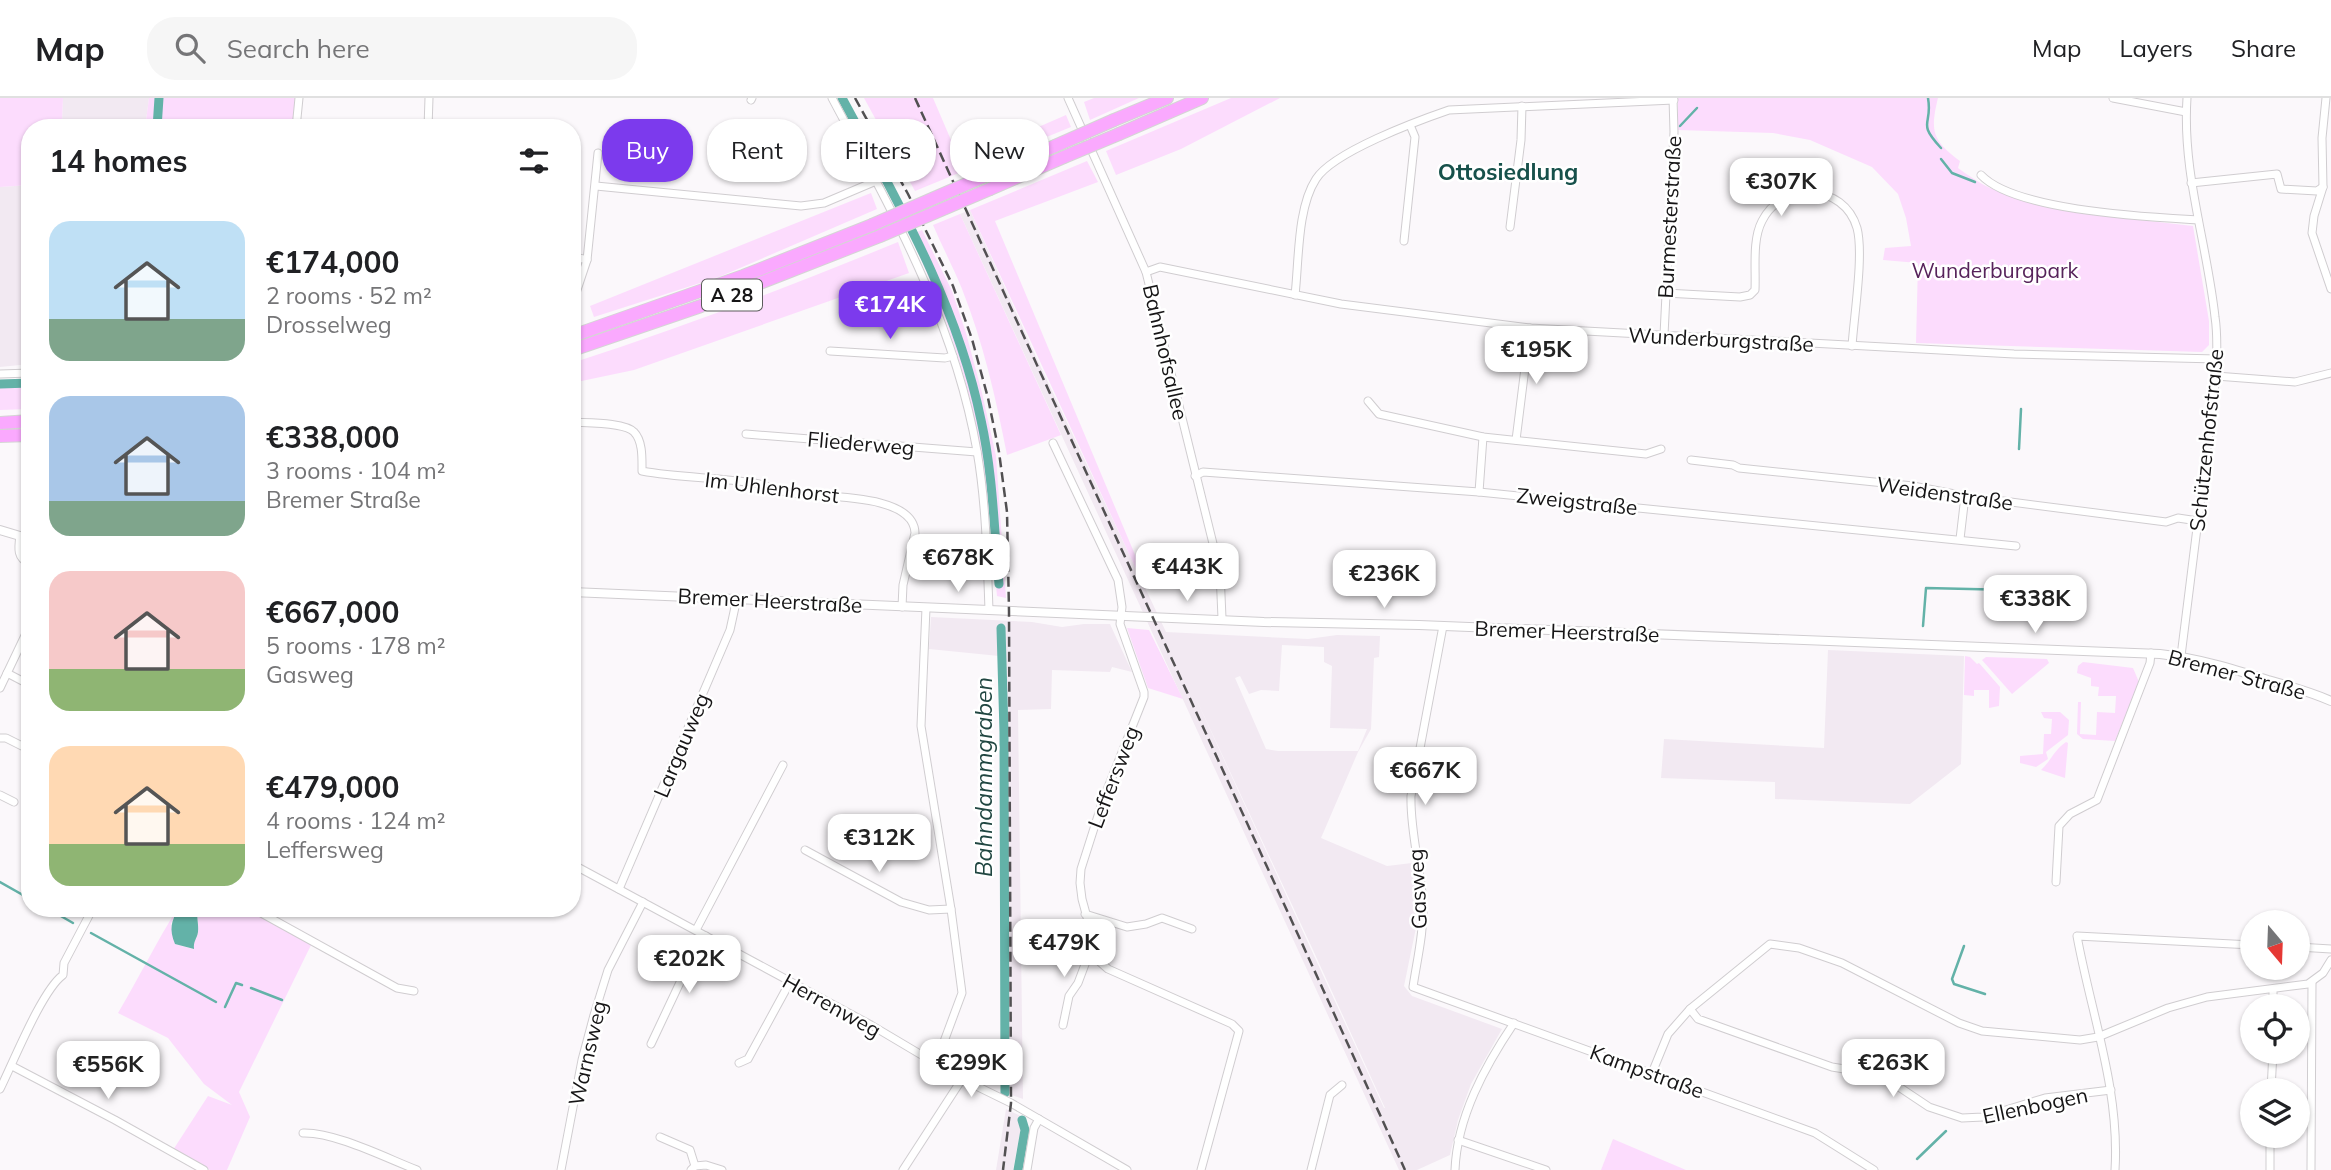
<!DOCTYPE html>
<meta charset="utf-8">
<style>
body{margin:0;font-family:Mulish,sans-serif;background:#f6f6f6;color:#202124;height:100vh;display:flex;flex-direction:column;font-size:26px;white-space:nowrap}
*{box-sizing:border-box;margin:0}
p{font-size:23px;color:#757577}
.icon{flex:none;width:38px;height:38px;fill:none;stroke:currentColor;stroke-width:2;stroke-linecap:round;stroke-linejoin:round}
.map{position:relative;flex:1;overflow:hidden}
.sheet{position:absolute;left:21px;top:21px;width:560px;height:798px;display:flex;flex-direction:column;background:#fff;border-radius:28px;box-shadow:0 2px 5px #0004}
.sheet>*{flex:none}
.guide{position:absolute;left:602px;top:21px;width:665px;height:63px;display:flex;gap:14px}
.needle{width:46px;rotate:161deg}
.tools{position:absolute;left:2240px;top:812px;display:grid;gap:14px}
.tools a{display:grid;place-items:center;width:70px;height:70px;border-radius:50%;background:#fff;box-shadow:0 2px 5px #0004;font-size:35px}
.price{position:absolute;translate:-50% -60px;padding:0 16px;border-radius:14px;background:#fff;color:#222;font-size:23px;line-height:46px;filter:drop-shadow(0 2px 4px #0008)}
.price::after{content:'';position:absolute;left:50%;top:42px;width:21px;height:16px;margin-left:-10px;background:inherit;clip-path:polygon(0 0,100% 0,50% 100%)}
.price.current{background:#7c3aed;color:#fff}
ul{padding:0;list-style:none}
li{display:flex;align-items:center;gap:21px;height:175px;padding:0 28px}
li span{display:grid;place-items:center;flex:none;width:196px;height:140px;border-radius:21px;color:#555}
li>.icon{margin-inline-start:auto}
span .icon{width:84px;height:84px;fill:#fffc;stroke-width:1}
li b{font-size:30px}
h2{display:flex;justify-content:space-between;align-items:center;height:84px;padding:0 28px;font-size:30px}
.pill{padding:0 24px;border-radius:28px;background:#fff;box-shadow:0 2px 5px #0004;font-size:24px;line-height:63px}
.pill.current{background:#7c3aed;color:#fff}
header{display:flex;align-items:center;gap:42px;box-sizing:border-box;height:98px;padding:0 35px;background:#fff;border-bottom:2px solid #e0e0e0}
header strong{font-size:33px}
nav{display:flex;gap:38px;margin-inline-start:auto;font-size:24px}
.search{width:490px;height:63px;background:#f6f6f6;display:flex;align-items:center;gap:18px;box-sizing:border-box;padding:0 24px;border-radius:28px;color:#757577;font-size:26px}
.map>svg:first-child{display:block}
.built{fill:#f2e9f2;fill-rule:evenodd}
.green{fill:#fcdcfd}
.water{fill:#63b2a8}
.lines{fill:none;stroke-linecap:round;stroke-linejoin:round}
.stream{stroke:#63b2a8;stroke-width:2.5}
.canal{stroke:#63b2a8;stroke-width:9}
.minor-casing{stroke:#d0cdd0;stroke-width:9}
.tertiary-casing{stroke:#d0cdd0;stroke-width:10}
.motorway-casing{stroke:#d5d5d5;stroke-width:14}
.minor{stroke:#fff;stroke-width:7}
.tertiary{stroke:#fff;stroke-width:8}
.motorway{stroke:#faa9fe;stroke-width:12}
.rail{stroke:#525052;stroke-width:2.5;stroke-dasharray:10 5;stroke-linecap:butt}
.motorway-bridge-casing{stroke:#d5d5d5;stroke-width:14;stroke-linecap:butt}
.motorway-bridge{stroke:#faa9fe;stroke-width:12}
.labels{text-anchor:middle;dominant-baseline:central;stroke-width:5;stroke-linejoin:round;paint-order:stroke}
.shield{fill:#fff;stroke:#5c5b5c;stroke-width:2}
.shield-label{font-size:19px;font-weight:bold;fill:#161516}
.street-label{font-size:21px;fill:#161516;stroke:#fff}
.park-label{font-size:21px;fill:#57235b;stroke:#fff}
.neighbourhood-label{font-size:23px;font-weight:bold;fill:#17514b;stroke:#fff}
.water-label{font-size:23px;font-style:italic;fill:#204641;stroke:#fff}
</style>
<header>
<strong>Map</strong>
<div class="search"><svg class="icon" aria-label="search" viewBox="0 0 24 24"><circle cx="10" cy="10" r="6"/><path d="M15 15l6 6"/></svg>Search here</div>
<nav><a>Map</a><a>Layers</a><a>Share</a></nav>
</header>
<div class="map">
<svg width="2331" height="1072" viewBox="0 0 2331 1072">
<rect width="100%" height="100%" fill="#fbf8fb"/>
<g class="built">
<polygon points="63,0 149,0 145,30 54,30 62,23"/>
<polygon points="30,87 30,266 0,269 0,89"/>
<path d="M970,112L1037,261L1166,534L1308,541L1337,537L1380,538L1379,559L1374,560L1371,631L1358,654L1321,740L1387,768L1412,765L1418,820L1404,888L1412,898L1502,931L1471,986L1458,1022L1450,1057L1417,1072H1399L960,116ZM1282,547L1324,549V564L1332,568L1330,630L1367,631L1358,653H1278L1266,651L1235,580L1240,578L1249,596L1261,592L1279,593ZM1192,592L1313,852L1385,1010H1384Z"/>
<polygon points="931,519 1032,524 1062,529 1084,526 1110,526 1132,574 1112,569 1110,574 1052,572 1051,611 1018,612 1023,1001 1003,994 999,558 929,551"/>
<polygon points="1828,552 1964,558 1961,666 1910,706 1775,701 1775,684 1661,680 1664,641 1824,650"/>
<polygon points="1006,1011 1023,1019 1013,1072 996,1072"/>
</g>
<g class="green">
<polygon points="0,0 63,0 62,23 54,30 30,30 30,87 0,89"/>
<polygon points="149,0 295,0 292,30 145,30"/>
<polygon points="864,0 933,0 960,63 1066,17 1071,29 915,93"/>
<polygon points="1094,0 1139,0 1090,22 1084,4"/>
<polygon points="1231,0 1280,0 1181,51 1116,77 1106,53"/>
<path d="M1678,0H1938C1930,33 1932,42 1960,63L1958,70C1968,77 1979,85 1990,90C2052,116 2127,120 2193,128L2209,223V247L2202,254L1916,245L1918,165L1883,162L1885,150L1911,148L1906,120L1898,96L1872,69L1810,42L1773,35L1678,32Z"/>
<polygon points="1087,63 1098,84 995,123 1146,483 1142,484 970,112"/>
<polygon points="871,95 877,111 719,179 594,219 590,208"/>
<path d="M960,116L1061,337L1007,357C996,300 983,244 962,191C953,169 942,148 933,127Z"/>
<path d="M922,132L952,193L966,235L982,295L996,358L1006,500L997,498C991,430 985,363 969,297C955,242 934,189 910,137Z"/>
<path d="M898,144L909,175L634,272L572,285V265C683,229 791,188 898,144Z"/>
<polygon points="30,287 30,311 0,312 0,288"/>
<polygon points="1127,530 1149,532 1183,601 1148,590"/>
<polygon points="1965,558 1970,559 1977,566 1979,565 2000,589 1999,608 1989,610 1989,592 1974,592 1974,598 1964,597"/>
<polygon points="1986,559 2047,561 2049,565 2012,596 1982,562"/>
<polygon points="2083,564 2133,570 2139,584 2115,643 2083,641 2077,636 2078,604 2081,604 2080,636 2096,637 2097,614 2115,615 2116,598 2098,598 2099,589 2091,588 2091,580 2077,575 2078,568"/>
<polygon points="2041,614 2060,614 2069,622 2068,637 2046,654 2048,661 2036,669 2020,665 2020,658 2043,656 2044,636 2051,636 2052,621 2044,620"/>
<path d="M2066,644L2068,645L2065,680L2041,672C2051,663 2054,652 2066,644Z"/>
<path d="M178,810L171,826L175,846L193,851C193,844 197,841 198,834C199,826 196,819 198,810H260L314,841L239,994L250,1019L227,1072H210L173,1052L208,998L232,1007L204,986L168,940L118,915C139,880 156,844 178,810Z"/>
<polygon points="1613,1041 1686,1072 1601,1072"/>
</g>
<path class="water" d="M179,810H198C196,819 199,826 198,834C197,841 193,843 194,851L175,846C169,831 171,823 179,810Z"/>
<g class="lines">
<g class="stream">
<path d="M1928,0C1933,28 1916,23 1941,50"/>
<polyline points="1680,28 1697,10"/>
<polyline points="1941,61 1952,75 1975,84"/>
<polyline points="2019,351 2021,311"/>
<polyline points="1923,528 1926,490 2013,492"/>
<polyline points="0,784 30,801"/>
<polyline points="47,810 73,825"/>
<polyline points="91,835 216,904"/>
<polyline points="1964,848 1952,881 1954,886 1985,896"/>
<polyline points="251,890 282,902"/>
<polyline points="225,909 236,885 242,887"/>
<polyline points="1917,1061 1946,1033"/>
</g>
<g class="canal">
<path d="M842,0C898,104 957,205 981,322C993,376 994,431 999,486"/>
<polyline points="157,30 159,0"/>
<polyline points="0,286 30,285"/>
<polyline points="1001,530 1004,634 1005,995"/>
<polyline points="1018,1072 1025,1032 1022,1022"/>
</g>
<g class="minor-casing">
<g id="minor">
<path d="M832,0C893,115 954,222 977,353C986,405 987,458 989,512"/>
<polyline points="1068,0 1146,174 1220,474 1222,520"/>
<polyline points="2113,0 2186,14"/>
<polyline points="2326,0 2322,40 2323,89 2314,118 2312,135 2331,191"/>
<polyline points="751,2 752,0"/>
<polyline points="296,30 299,0"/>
<polyline points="428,30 429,0"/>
<polyline points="1755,72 1780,102"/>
<path d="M1981,77C2015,113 2148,119 2198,122"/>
<polyline points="2191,85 2277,76 2281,91 2317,93 2323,89"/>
<polyline points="596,88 801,108 824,105 876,83"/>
<polyline points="1510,129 1521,42 1522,8"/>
<polyline points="1404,143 1415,39 1410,27"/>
<polyline points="572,158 587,162"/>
<polyline points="1146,174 1160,169 1341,206 1530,230 2014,256 2217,261"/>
<path d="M1665,195L1740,199L1750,197L1755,192C1756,171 1752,142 1762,123C1782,83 1844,85 1857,130C1864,156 1854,218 1852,248"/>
<path d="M1295,197C1299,163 1297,110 1316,81C1333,54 1417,23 1449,12L1674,2"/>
<polyline points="572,207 587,162 598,55"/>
<polyline points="1664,237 1674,34 1673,0"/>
<polyline points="830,253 945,260 953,258"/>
<polyline points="0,276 30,275"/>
<polyline points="2216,278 2295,284 2331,275"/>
<polyline points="1368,303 1379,316 1483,339 1646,356 1661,351"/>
<path d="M572,324C586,325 625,324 634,334C643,343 642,361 642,373C679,380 717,379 754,385C767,387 778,393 791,395C819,400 914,394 915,435L903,487L902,509"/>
<polyline points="746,336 977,354"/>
<polyline points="1516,342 1530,230"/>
<polyline points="1053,345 1118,482 1122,509 1120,526 1144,594 1144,599 1103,702 1081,771 1080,785 1082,801 1097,856 1100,864 1108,871 1232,926 1239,933 1201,1072"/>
<polyline points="1691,362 1733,367 1739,370 1913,388 1965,398 2166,424 2178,420 2198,423"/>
<polyline points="1195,378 1203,374 1479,394 2016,448"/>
<polyline points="1479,394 1483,339"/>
<path d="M20,438C18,451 17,460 30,466"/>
<polyline points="1960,441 1965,398"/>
<polyline points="926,510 921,628 951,811 962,895 936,965"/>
<path d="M1443,528L1411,698C1410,734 1421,770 1423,807C1424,834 1417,862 1413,889L1815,1035L1874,1072"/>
<path d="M2181,558L2216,278C2217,258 2218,238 2215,219C2207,145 2182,75 2187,0"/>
<polyline points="7,575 30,587"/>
<polyline points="0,590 30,527"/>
<polyline points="0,640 6,640 30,652"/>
<polyline points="0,697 14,704"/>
<polyline points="805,752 901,804 929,812 951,811"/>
<polyline points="572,766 871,927 962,981 1011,1005 1127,1072"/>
<polyline points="2056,784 2059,728 2070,716 2097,702 2150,565 2151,555"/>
<polyline points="619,791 730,532 737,500"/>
<polyline points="252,810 397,890 414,893"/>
<polyline points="1085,816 1127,829 1146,826 1162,820 1192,831"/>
<polyline points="696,832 783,667"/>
<polyline points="2298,849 2331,851"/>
<polyline points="2273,908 2273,891"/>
<polyline points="1690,911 1698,921 1832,969 1869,975 1887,981 1929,1009 1962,1020 1983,1019 2045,1000 2111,992"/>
<polyline points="1063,927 1069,898 1078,885 1093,845"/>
<polyline points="651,946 684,876 706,838"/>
<polyline points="739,965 748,961 790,884"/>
<polyline points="12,968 115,1022 204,1072"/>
<polyline points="1652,975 1668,936 1690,911 1770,846 1799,850 1842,865 1959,925 1982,933 2080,942 2098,939 2168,910 2207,899 2308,886 2323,875 2331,862"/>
<path d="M0,991C13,965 42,892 63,877L64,865L93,810"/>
<polyline points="2271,992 2273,954"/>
<path d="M303,1035C335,1034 386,1060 417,1072"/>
<polyline points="660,1039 690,1052 695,1068 691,1072"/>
<polyline points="1458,1042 1546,1072"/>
<polyline points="695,1068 706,1067 722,1072"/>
<polyline points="561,1072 582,962 594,917 608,872 643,804"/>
<polyline points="903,1072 962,981"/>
<polyline points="1027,1072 1034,1030 1039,1021"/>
<polyline points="1311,1072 1330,997 1342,987"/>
<path d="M1455,1072C1457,1019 1485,968 1514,925"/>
<path d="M2115,1072C2120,992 2091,915 2077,838L2252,847"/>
<polyline points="2270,1072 2270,1038"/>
<polyline points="2311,1072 2312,884"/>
</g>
</g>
<g class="tertiary-casing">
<g id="tertiary">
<polyline points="0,432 30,441"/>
<path d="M572,494L1264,524L1419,527L2160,556C2197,560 2233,571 2268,582C2289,588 2311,594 2331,603"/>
</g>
</g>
<g class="motorway-casing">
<g id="motorway">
<polyline points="1114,22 1167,0"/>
<polyline points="1119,36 1202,0"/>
<polyline points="985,78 1055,48"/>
<polyline points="990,91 1064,59"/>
<polyline points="572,238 743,178 872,127"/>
<polyline points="572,252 701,208 880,138"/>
<polyline points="0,325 30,323"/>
<polyline points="0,338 30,337"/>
</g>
</g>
<use href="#minor" class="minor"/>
<use href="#tertiary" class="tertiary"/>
<use href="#motorway" class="motorway"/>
<g class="rail">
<polyline points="855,0 908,96 953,188 972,241 988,300 999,354 1007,414 1009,513 1011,1005 1003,1072"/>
<path d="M915,0C1078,358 1243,714 1405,1072"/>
</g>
<g class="motorway-bridge-casing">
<g id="motorway-bridge">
<polyline points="1055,48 1114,22"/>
<polyline points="1064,59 1119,36"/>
<polyline points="872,127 985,78"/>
<polyline points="880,138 990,91"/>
</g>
</g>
<use href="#motorway-bridge" class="motorway-bridge"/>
</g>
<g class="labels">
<rect class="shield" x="702" y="181.5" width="60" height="31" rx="5"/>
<g class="shield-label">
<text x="732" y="197">A 28</text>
</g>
<g class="street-label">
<text transform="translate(1669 119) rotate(-87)">Burmesterstraße</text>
<text transform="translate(1721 241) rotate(3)">Wunderburgstraße</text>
<text transform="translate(1166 254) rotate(77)">Bahnhofsallee</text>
<text transform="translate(2206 342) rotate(-84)">Schützenhofstraße</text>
<text transform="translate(861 345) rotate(5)">Fliederweg</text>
<text transform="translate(772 389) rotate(7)">Im Uhlenhorst</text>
<text transform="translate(1945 395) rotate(8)">Weidenstraße</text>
<text transform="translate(1577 403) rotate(6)">Zweigstraße</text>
<text transform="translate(770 502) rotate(3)">Bremer Heerstraße</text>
<text transform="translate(1567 533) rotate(2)">Bremer Heerstraße</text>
<text transform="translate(2237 576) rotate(15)">Bremer Straße</text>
<text transform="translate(681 647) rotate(-67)">Largauweg</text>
<text transform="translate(1113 679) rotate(-69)">Leffersweg</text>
<text transform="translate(1417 791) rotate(-93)">Gasweg</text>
<text transform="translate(832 907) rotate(29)">Herrenweg</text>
<text transform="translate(587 955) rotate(-77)">Warnsweg</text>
<text transform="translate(1647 973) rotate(20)">Kampstraße</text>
<text transform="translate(2035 1007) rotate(-12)">Ellenbogen</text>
</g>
<g class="park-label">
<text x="1995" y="172">Wunderburgpark</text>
</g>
<g class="neighbourhood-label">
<text x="1508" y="73">Ottosiedlung</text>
</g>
<g class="water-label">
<text transform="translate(983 679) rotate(-90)">Bahndammgraben</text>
</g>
</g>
</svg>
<div class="tools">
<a><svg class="needle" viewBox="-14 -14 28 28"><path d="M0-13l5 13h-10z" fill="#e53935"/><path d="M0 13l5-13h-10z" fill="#757577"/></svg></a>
<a><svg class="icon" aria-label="locate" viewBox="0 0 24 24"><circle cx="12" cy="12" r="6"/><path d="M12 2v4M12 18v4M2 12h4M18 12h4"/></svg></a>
<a><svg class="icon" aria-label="layers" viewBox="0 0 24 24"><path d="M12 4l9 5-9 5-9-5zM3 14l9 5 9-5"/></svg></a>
</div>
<b class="price" style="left:1781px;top:120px">€307K</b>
<b class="price current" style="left:890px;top:243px">€174K</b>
<b class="price" style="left:1536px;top:288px">€195K</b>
<b class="price" style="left:958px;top:496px">€678K</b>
<b class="price" style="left:1187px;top:505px">€443K</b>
<b class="price" style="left:1384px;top:512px">€236K</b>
<b class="price" style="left:2035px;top:537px">€338K</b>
<b class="price" style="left:1425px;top:709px">€667K</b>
<b class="price" style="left:879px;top:776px">€312K</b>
<b class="price" style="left:1064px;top:881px">€479K</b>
<b class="price" style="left:689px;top:897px">€202K</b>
<b class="price" style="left:971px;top:1001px">€299K</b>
<b class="price" style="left:1893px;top:1001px">€263K</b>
<b class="price" style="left:108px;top:1003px">€556K</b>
<div class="guide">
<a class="pill current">Buy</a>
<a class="pill">Rent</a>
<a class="pill">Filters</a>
<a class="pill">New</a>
</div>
<section class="sheet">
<h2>14 homes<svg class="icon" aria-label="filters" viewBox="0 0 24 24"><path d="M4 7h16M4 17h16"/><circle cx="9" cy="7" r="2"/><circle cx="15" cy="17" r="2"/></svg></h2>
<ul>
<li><span style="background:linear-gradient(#bfe0f5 70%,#7fa58c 0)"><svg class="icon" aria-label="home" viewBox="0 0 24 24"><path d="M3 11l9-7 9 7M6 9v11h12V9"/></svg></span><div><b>€174,000</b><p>2 rooms · 52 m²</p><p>Drosselweg</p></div></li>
<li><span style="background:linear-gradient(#a9c7e8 75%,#7fa58c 0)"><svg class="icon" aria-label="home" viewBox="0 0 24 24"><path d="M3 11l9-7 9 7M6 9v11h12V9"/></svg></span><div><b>€338,000</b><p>3 rooms · 104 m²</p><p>Bremer Straße</p></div></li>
<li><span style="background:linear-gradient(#f6c9c9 70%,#8fb573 0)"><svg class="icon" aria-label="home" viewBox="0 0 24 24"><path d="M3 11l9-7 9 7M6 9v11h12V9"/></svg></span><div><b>€667,000</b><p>5 rooms · 178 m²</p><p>Gasweg</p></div></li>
<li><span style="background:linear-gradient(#ffd9b3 70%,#8fb573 0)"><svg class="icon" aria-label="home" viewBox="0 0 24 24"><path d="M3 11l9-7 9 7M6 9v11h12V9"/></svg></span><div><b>€479,000</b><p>4 rooms · 124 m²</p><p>Leffersweg</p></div></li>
</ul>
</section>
</div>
